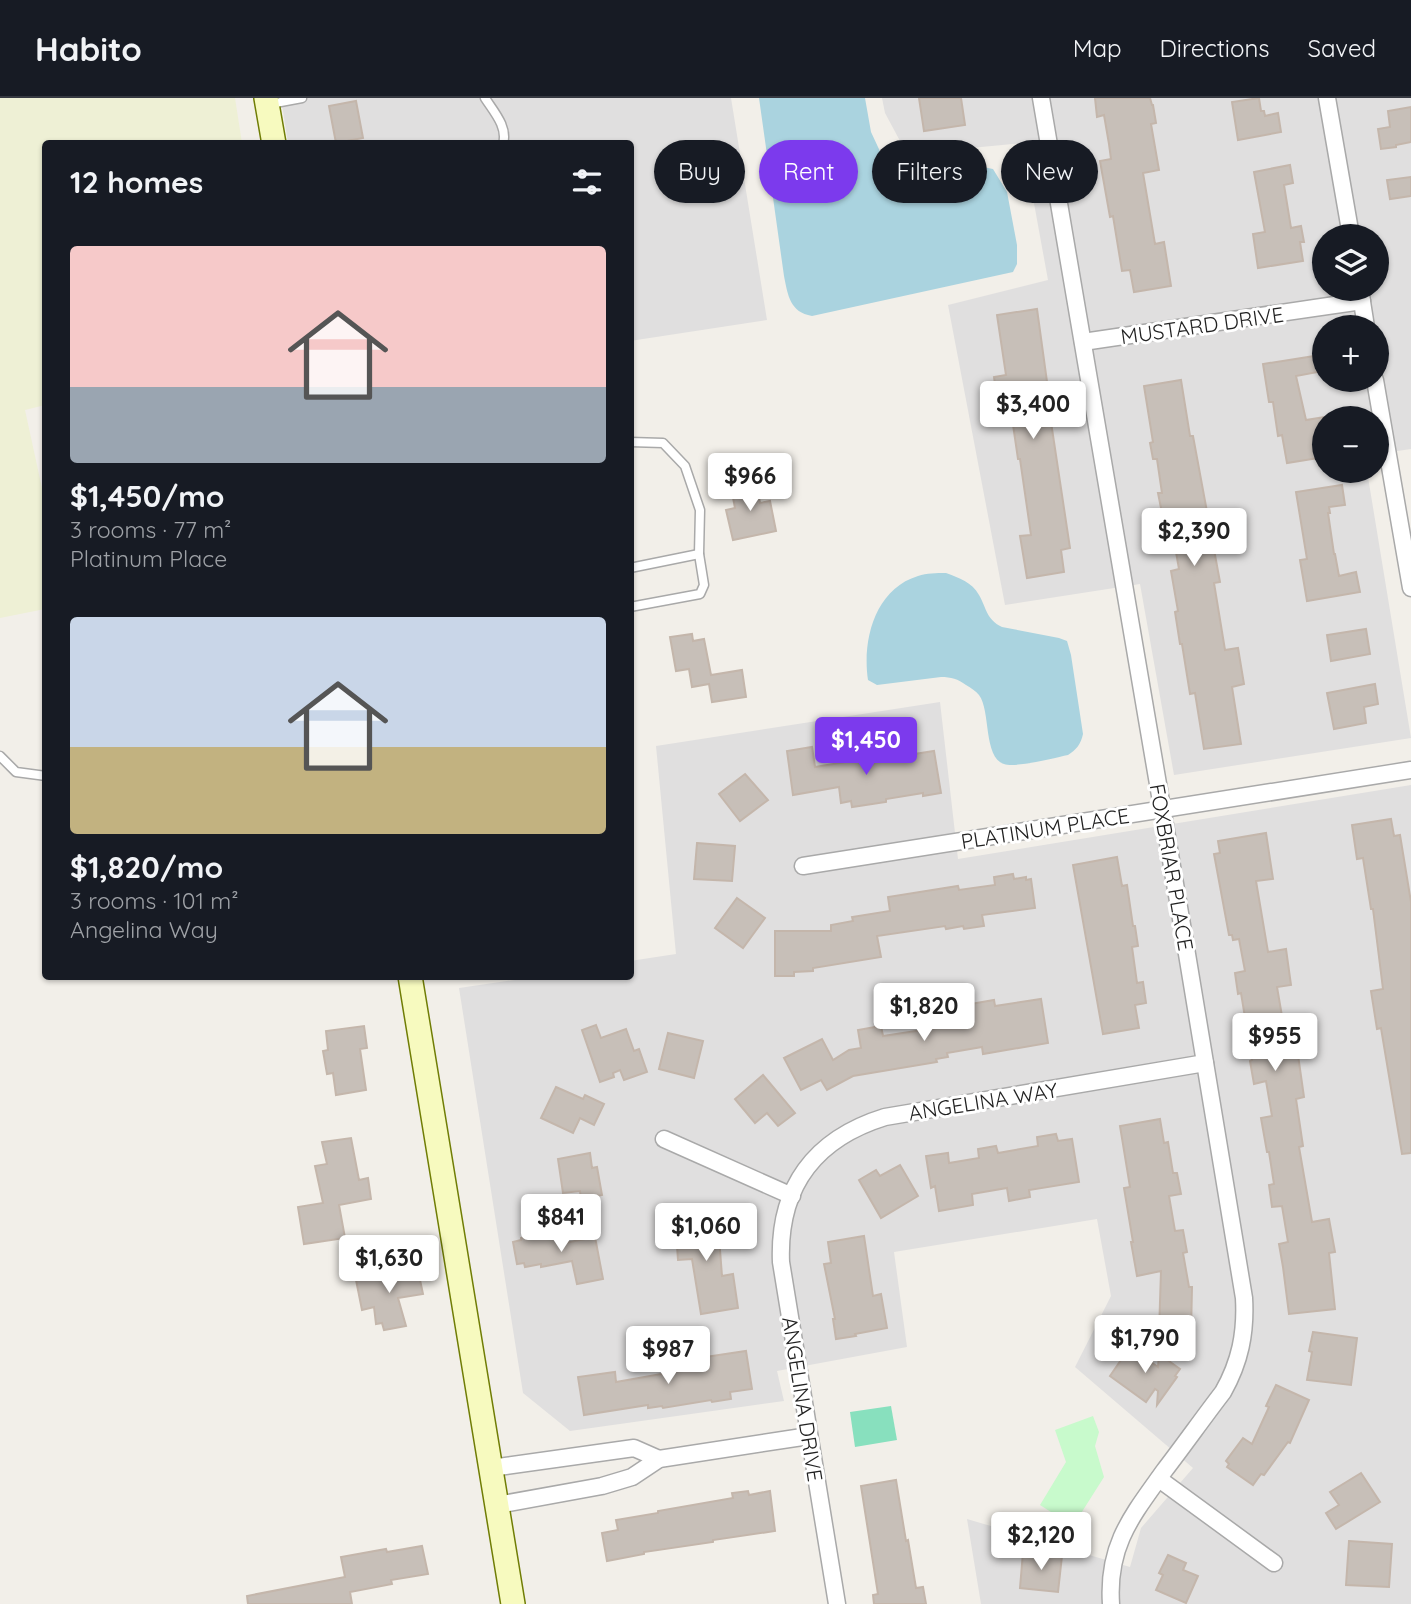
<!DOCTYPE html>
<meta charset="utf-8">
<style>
body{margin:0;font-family:Quicksand,sans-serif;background:#20242c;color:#f1f3f6;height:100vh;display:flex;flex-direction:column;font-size:26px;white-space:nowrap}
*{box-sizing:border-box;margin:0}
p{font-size:23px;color:#9ea1a6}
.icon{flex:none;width:38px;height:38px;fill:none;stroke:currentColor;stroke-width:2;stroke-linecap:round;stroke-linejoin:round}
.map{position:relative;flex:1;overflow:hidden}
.sheet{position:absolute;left:42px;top:42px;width:592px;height:840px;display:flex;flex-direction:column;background:#171b24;border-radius:7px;box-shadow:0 2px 5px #0004}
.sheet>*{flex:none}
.hud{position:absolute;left:654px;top:42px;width:651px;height:63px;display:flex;gap:14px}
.buttons{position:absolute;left:1312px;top:126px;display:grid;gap:14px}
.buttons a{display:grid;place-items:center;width:77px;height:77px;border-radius:50%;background:#171b24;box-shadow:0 2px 5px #0004;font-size:35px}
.price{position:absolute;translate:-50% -60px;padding:0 16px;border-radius:7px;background:#fff;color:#222;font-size:23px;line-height:46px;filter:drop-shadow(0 2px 4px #0008)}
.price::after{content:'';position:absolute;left:50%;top:42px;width:21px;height:16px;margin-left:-10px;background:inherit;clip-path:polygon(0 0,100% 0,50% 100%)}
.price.selected{background:#7c3aed;color:#fff}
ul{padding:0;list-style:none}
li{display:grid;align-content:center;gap:14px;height:371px;padding:0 28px}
li span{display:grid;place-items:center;height:217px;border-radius:7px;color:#555}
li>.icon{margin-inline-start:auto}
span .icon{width:126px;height:126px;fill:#fffc;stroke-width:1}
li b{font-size:30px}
h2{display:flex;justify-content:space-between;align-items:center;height:84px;padding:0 28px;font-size:30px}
.tag{padding:0 24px;border-radius:32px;background:#171b24;box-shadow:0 2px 5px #0004;font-size:24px;line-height:63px}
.tag.selected{background:#7c3aed;color:#fff}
header{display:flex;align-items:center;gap:42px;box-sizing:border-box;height:98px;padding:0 35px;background:#171b24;border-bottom:2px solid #363941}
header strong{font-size:33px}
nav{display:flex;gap:38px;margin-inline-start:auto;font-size:24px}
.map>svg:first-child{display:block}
.residential{fill:#e0dfdf;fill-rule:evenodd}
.farmland{fill:#eef0d5}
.park{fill:#c8facc}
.pitch{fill:#88e0be}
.water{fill:#aad3df}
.building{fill:#c7bfb8;stroke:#c4b6ab;stroke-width:2}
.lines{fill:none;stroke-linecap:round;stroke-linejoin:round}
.lane-casing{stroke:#a9a9a9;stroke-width:11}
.street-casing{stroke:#a9a9a9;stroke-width:19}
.secondary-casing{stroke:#707d05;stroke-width:26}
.lane{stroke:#fff;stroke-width:8}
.street{stroke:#fff;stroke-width:16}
.secondary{stroke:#f7fabf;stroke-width:23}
.labels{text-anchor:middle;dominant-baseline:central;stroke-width:6;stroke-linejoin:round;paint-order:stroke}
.street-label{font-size:21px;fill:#222;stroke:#fff}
</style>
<header>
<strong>Habito</strong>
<nav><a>Map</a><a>Directions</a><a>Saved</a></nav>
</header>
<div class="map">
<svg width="1411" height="1506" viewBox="0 0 1411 1506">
<rect width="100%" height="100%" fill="#f2efe9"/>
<g class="residential">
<polygon points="281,0 731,0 767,222 630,243 630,46 288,45"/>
<path d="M882,0H1411V351L1377,356V320H1325V373H1367L1411,640L1174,677L1140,486L1005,507L948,207L1048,182L1023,45L907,56L885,15ZM1325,138H1377V191H1325ZM1325,229H1377V282H1325Z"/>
<polygon points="940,604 958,761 1411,687 1411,1506 981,1506 967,1421 1130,1469 1141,1430 1193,1370 1075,1269 1111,1198 1097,1121 894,1154 907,1249 777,1273 784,1303 570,1333 523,1295 459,890 535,879 630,878 630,863 676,856 656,648"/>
</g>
<polygon class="farmland" points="0,0 235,0 242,45 46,46 45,307 25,312 45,404 45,511 0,520"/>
<polygon class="park" points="1093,1318 1099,1334 1095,1348 1104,1379 1073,1428 1040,1407 1066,1364 1055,1332"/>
<polygon class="pitch" points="891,1308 897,1342 855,1349 850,1314"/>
<g class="water">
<path d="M759,0H865L871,34L885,64L901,73L918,77L947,74L978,68L993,71L1007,94L1017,147V166L1013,174L812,218C790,214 788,198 784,178Z"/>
<path d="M946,475C959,480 972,484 979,497C987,511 986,521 1002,529L1059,540L1067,543L1071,557L1083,636C1081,646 1076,652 1068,657C1054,660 1016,670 1004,666C983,659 991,613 979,597C976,593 971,590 966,587C958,581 951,579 941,579L877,587L868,582C862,542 875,491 918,478C927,475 936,475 946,475Z"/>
</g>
<g class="building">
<polygon points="919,0 961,0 965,27 924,33"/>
<polygon points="1095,0 1150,0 1152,7 1153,7 1156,25 1151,26 1159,72 1143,75 1155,146 1164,144 1171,188 1134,194 1130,172 1122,173 1113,118 1110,119 1100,63 1111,61 1109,46 1104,17 1097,19"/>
<polygon points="1259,0 1261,13 1264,13 1265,18 1278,15 1281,34 1238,42 1232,4"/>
<polygon points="356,3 363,40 336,45 329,8"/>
<polygon points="1411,9 1411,44 1396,47 1396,49 1381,51 1378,31 1390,29 1388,13"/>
<polygon points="1290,67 1293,85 1284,87 1291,130 1301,128 1304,144 1300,144 1303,163 1258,170 1253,136 1265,134 1254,74"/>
<polygon points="1411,79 1411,98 1390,101 1387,82"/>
<polygon points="1037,211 1048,291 1046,291 1070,450 1061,452 1064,474 1027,480 1020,438 1031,437 1020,361 1018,361 1011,313 999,314 994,279 1006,277 997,217"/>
<polygon points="1321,257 1323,273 1296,278 1306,322 1325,319 1325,359 1287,365 1282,337 1278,338 1273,304 1269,304 1263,266"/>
<polygon points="1181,282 1190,338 1193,338 1220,484 1214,485 1225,552 1238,550 1244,586 1232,589 1241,646 1204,651 1195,595 1190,596 1182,546 1180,546 1175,514 1178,513 1171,473 1179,471 1173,437 1171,438 1167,415 1162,415 1158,395 1162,395 1157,361 1153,361 1150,345 1153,344 1144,288"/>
<polygon points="756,384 760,405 770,403 776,433 733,442 726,412 735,410 731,389"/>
<polygon points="1342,387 1345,407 1329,409 1330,415 1328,415 1334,456 1335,456 1339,478 1356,474 1360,494 1307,503 1300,462 1307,461 1296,394"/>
<polygon points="1366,531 1370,556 1331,563 1327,537"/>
<polygon points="692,536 693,543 704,541 711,577 742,572 746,599 712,604 709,586 692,589 689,571 676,573 670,539"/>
<polygon points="1375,586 1378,606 1364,609 1366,625 1334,631 1327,595"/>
<polygon points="812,649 815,669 876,659 877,662 934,653 941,695 923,698 923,695 886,701 886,704 852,709 851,703 841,705 839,689 793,697 787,653"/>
<polygon points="745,676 768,702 740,723 719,696"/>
<polygon points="1391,721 1394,738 1400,737 1411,804 1411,1055 1402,1056 1381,930 1377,931 1371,893 1383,891 1373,811 1371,811 1363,760 1357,761 1352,727"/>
<polygon points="1266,735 1273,781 1256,783 1268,854 1286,851 1291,887 1277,889 1289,959 1298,957 1304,999 1296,1001 1303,1048 1299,1049 1312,1124 1329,1121 1335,1154 1329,1155 1335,1211 1289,1216 1283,1169 1279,1146 1288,1144 1282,1108 1272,1109 1269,1087 1274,1086 1269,1054 1267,1054 1261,1020 1272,1018 1266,983 1254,986 1250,963 1252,962 1241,895 1238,896 1235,875 1245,873 1239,841 1233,842 1232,837 1229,837 1214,756 1220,755 1218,743"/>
<polygon points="697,745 735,748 732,783 694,781"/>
<polygon points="1117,759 1122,788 1127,787 1133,828 1135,828 1138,848 1132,849 1137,885 1143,884 1146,905 1135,907 1139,930 1103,936 1073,767"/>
<polygon points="1013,776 1014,781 1026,779 1026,782 1031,781 1035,810 982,817 984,828 964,831 963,828 946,831 945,828 877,838 881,859 813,870 813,873 794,874 794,878 775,878 775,833 831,833 831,827 853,823 852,819 890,813 888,799 958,788 959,792 995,787 994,779"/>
<polygon points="737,800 765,820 743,850 715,830"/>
<polygon points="1041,901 1048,945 983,956 982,949 947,955 948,959 936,961 937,964 853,978 827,992 821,982 801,992 784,960 822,941 833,962 849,952 861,950 858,932 881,928 883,938 962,926 959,908 994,902 995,908"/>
<polygon points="596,927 601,940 626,931 634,953 639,951 647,974 624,982 620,972 613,975 614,979 600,984 582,932"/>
<polygon points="364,928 367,950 360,951 366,992 336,997 333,975 327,976 323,953 328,952 326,933"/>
<polygon points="668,935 703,943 694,980 659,971"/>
<polygon points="763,977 795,1015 778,1028 767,1015 755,1025 735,1001"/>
<polygon points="556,989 583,1001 585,997 604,1006 594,1027 580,1020 573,1035 541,1020"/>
<polygon points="1160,1021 1164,1045 1168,1044 1173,1075 1177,1075 1181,1096 1169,1098 1175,1133 1183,1132 1187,1154 1183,1155 1189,1189 1192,1189 1191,1235 1159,1235 1161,1173 1137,1178 1131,1144 1133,1144 1124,1090 1130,1089 1120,1028"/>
<polygon points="1056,1036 1058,1043 1072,1041 1079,1084 1029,1092 1030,1099 1009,1103 1007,1090 972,1096 973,1107 939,1113 935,1088 931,1090 926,1058 948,1055 949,1065 979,1060 978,1051 996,1048 998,1055 1038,1048 1037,1039"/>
<polygon points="351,1040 359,1082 368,1080 371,1101 339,1107 345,1140 304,1146 298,1109 323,1105 315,1068 327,1066 322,1044"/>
<polygon points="590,1055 592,1070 597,1069 602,1097 581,1101 580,1093 563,1095 558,1061"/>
<polygon points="900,1067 918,1098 881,1120 859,1082 876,1072 880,1078"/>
<polygon points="713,1116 716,1139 719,1139 722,1178 733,1176 738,1210 701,1216 692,1161 678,1162 675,1119"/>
<polygon points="562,1132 565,1145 595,1139 603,1181 577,1186 572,1163 541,1169 541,1166 525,1169 524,1165 517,1166 513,1144 521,1142 521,1140"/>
<polygon points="864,1138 873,1198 881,1196 887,1230 855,1236 856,1238 836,1241 833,1221 835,1221 824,1166 831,1165 828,1144"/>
<polygon points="417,1168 423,1196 398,1200 406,1228 384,1232 382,1225 376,1226 374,1209 362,1212 356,1182"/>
<polygon points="1313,1234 1357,1240 1351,1287 1307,1282 1312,1254 1309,1253"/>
<polygon points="1130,1249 1158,1269 1159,1256 1180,1271 1175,1278 1177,1279 1157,1307 1158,1293 1155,1291 1146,1304 1110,1278"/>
<polygon points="746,1253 752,1291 730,1294 731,1301 712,1304 711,1302 663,1310 662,1308 648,1310 648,1307 584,1317 578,1279 615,1274 616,1284 707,1268 705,1259"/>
<polygon points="1276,1287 1309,1302 1290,1345 1288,1344 1264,1377 1261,1376 1253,1387 1227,1369 1229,1366 1226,1363 1243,1340 1252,1346 1269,1309 1266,1308"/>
<polygon points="1361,1375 1380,1404 1336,1431 1326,1415 1339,1407 1330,1394"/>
<polygon points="896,1382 906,1443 908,1442 916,1490 923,1489 926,1506 874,1506 873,1497 878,1496 861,1388"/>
<polygon points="748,1393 749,1397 770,1393 775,1433 713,1442 713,1444 644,1454 644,1456 607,1463 602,1435 618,1432 616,1422 658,1415 658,1413 733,1400 732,1395"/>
<polygon points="1349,1443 1392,1446 1389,1489 1346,1487"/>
<polygon points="422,1448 428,1476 391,1482 392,1486 350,1494 352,1506 248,1506 247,1498 345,1479 341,1459 386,1451 387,1454"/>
<polygon points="1023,1454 1062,1458 1058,1494 1020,1490"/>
<polygon points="1168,1457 1186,1465 1183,1472 1198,1478 1186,1505 1156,1492 1163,1477 1159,1475"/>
</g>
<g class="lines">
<g class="lane-casing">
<g id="lane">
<path d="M485,0C494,14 508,29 503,46"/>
<polyline points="270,6 302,0"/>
<polyline points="630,344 663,345 685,368 700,412 699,456 704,487 700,496 630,509"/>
<polyline points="630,470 699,456"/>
<polyline points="0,658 16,674 46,678"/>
</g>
</g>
<g class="street-casing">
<g id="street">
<path d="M1041,0L1187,856L1244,1200C1246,1235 1240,1264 1223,1294C1203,1320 1184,1347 1164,1373C1132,1418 1107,1447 1111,1506"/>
<polyline points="1327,0 1351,138"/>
<polyline points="1360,191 1366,229"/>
<polyline points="1083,244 1362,203"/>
<polyline points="1375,282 1411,490"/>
<polyline points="803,768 1411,672"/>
<polyline points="664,1041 792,1098"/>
<polyline points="491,1370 634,1350 659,1361"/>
<polyline points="1159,1381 1274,1465"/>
<polyline points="497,1407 602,1388 632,1379 659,1361 809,1338"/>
<path d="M837,1506L781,1164C778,1090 814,1041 885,1019L1205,965"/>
</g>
</g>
<g class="secondary-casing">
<g id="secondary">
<polyline points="266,0 274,46"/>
<polyline points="410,878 513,1506"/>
</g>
</g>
<use href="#lane" class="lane"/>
<use href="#street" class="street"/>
<use href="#secondary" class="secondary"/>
</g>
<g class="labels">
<g class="street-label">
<text transform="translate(1202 227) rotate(-8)">MUSTARD DRIVE</text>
<text transform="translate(1045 730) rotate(-9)">PLATINUM PLACE</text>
<text transform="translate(1172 769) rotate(80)">FOXBRIAR PLACE</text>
<text transform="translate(983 1003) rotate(-9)">ANGELINA WAY</text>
<text transform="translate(803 1301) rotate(81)">ANGELINA DRIVE</text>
</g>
</g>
</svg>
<div class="buttons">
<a><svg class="icon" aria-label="layers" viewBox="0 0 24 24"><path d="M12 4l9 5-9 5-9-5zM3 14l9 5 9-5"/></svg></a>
<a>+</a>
<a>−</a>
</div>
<b class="price" style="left:1033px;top:343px">$3,400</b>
<b class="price" style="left:750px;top:415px">$966</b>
<b class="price" style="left:1194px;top:470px">$2,390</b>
<b class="price selected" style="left:866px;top:679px">$1,450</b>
<b class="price" style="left:924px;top:945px">$1,820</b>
<b class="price" style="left:1275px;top:975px">$955</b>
<b class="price" style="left:561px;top:1156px">$841</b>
<b class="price" style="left:706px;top:1165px">$1,060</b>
<b class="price" style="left:389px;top:1197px">$1,630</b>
<b class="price" style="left:1145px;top:1277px">$1,790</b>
<b class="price" style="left:668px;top:1288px">$987</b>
<b class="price" style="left:1041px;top:1474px">$2,120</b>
<div class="hud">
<a class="tag">Buy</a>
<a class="tag selected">Rent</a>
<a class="tag">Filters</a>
<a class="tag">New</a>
</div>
<section class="sheet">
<h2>12 homes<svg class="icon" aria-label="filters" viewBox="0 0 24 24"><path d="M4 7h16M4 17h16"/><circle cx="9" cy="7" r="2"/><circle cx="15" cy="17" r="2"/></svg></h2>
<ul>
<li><span style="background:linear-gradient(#f6c9c9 65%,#9aa5b1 0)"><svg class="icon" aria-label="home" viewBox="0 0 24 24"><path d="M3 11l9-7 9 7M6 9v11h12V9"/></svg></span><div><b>$1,450/mo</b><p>3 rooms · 77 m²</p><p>Platinum Place</p></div></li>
<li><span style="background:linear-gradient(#c9d6e8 60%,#c2b280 0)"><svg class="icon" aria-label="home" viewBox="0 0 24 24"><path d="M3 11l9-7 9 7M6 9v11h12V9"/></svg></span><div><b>$1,820/mo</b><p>3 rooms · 101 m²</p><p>Angelina Way</p></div></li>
</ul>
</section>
</div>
